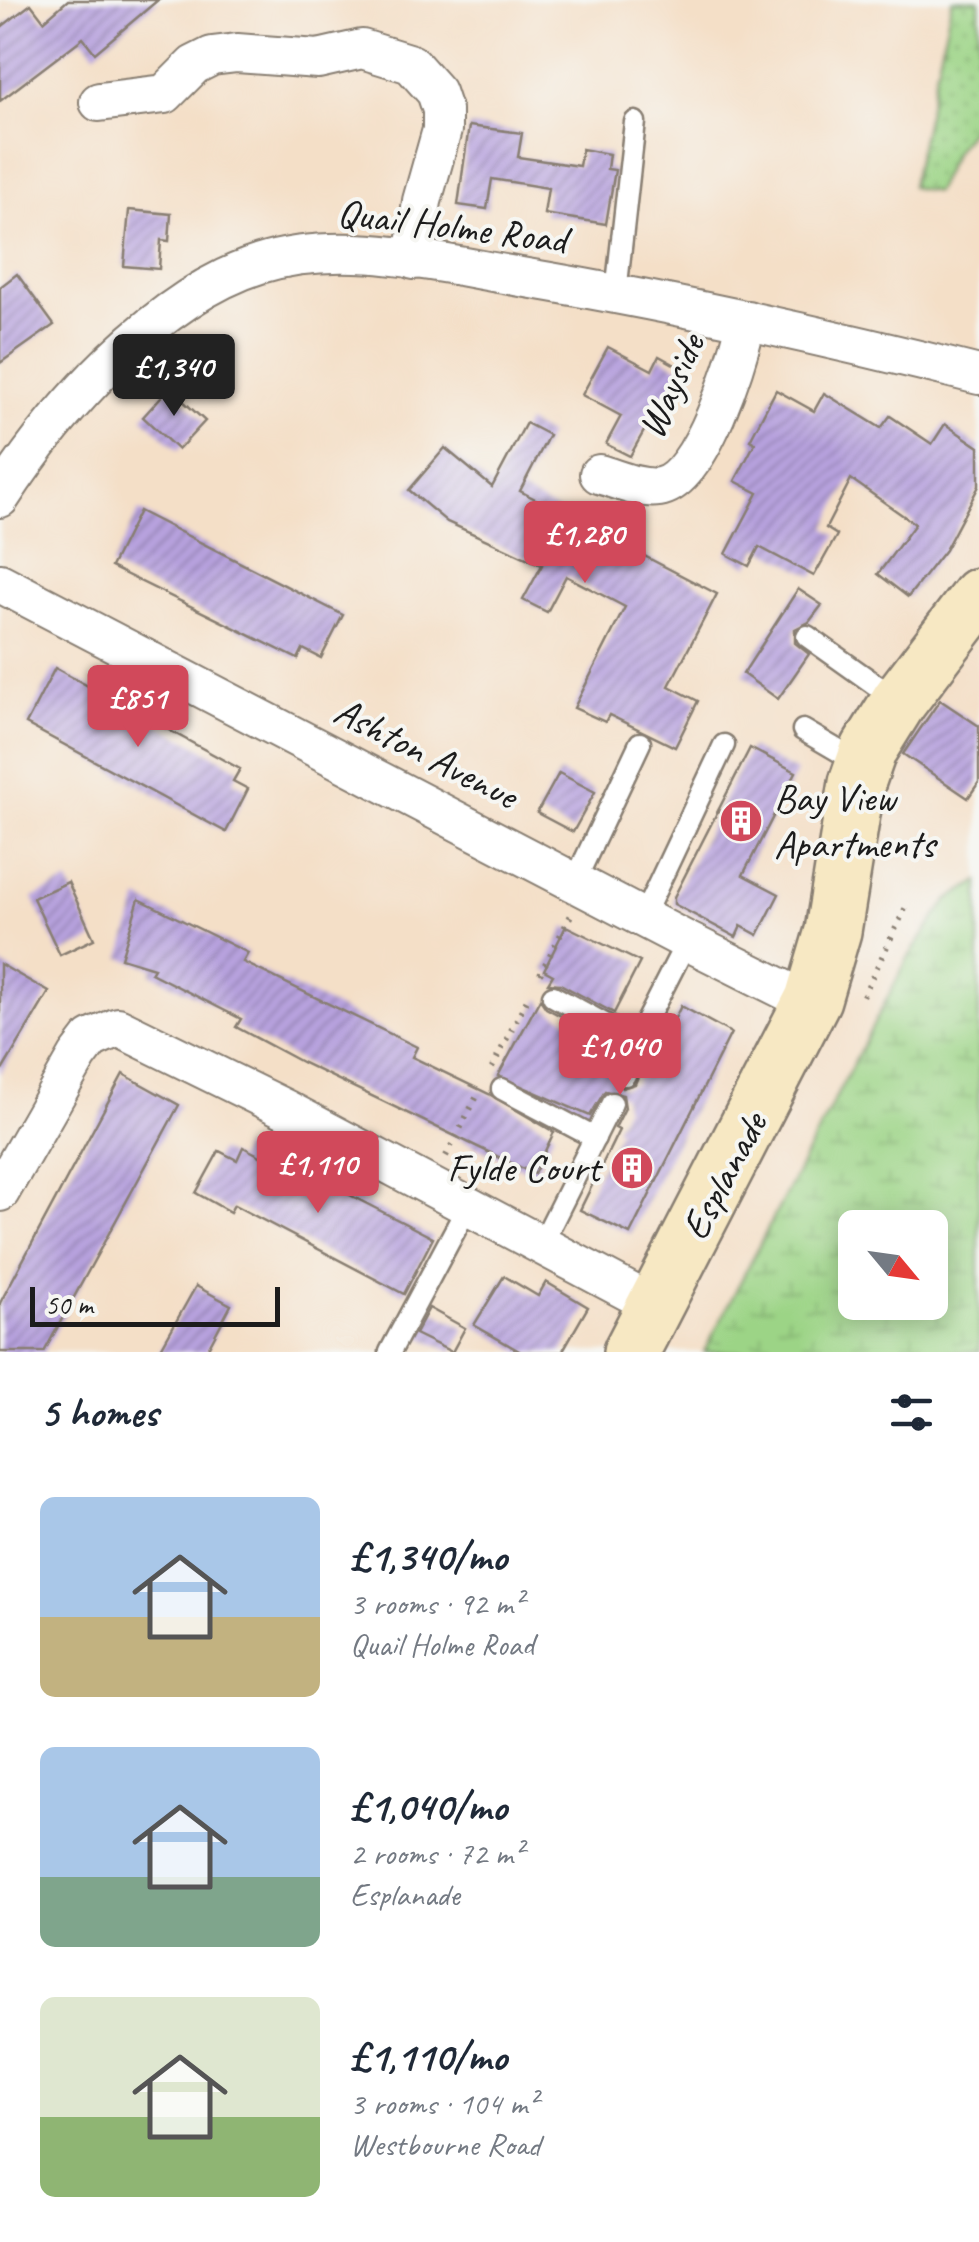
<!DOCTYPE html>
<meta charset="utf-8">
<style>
body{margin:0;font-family:Caveat,sans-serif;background:#f2f2f3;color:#1f2937;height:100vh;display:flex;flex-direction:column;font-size:38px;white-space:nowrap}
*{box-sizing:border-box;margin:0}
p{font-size:32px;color:#747a83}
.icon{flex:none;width:55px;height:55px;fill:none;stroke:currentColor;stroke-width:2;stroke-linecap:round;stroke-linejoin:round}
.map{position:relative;height:1352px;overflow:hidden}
.details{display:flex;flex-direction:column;background:#fff;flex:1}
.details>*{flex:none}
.needle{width:65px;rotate:119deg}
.buttons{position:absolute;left:838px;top:1210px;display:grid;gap:20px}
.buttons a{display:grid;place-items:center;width:110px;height:110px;border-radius:15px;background:#fff;box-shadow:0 5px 25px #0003;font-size:50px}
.scale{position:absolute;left:30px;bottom:25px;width:250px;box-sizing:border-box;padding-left:10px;border:5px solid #1c1c1c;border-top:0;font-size:28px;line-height:35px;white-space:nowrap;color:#1c1c1c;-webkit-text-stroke:8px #f6f6f2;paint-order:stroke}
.price{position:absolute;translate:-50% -85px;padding:0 22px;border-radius:10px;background:#d1495b;color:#fff;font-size:32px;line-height:65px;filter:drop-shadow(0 2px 5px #0008)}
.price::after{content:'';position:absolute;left:50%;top:60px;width:30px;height:22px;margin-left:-15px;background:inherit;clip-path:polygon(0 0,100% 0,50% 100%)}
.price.selected{background:#222;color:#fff}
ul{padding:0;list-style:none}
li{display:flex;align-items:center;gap:30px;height:250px;padding:0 40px}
li span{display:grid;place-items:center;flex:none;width:280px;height:200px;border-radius:15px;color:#555}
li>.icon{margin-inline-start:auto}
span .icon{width:120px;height:120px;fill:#fffc;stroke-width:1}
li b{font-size:42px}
h2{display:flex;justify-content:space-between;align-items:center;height:120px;padding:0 40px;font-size:42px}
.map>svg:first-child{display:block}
.grass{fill:url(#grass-dots);stroke:#5c7851;stroke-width:2.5}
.wetland{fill:url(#wetland-marsh);stroke:#5c7851;stroke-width:2.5;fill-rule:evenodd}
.building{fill:url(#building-hatch)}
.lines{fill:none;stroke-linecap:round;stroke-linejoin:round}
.service-casing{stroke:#887e72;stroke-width:25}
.minor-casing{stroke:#887e72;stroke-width:42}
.secondary-casing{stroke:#887e72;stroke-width:60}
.path{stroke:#887e72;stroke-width:6;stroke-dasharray:2.5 8;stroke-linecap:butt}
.service{stroke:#fff;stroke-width:20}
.minor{stroke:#fff;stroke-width:38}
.secondary{stroke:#f7e8c3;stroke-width:55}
.labels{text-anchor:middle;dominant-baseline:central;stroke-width:8;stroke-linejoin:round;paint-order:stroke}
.street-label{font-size:40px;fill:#1c1c1c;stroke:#f6f6f2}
.poi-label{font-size:40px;fill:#1c1c1c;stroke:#f6f6f2;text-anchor:start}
</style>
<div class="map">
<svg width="979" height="1352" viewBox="0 0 979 1352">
<defs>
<pattern id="grass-dots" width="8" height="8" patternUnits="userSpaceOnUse" patternTransform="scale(2.5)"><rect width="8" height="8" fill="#9cd486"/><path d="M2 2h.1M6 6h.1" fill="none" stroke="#86b573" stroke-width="1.8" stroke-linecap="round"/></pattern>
<pattern id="wetland-marsh" width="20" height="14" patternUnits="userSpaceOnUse" patternTransform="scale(2.5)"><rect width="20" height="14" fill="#9cd486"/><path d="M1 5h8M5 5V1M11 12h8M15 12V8" fill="none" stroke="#86b573"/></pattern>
<pattern id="building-hatch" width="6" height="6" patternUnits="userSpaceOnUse" patternTransform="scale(2.5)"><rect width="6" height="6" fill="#b7a2de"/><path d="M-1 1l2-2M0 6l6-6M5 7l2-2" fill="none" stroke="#9483b3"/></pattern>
</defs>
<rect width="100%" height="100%" fill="#f6f6f2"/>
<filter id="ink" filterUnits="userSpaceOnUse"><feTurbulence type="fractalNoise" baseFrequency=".01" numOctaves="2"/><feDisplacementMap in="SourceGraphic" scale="20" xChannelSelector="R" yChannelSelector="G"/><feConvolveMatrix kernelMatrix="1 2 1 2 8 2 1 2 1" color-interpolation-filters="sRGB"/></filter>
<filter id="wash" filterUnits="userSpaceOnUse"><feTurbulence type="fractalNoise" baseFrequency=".0048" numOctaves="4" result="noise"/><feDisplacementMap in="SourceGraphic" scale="40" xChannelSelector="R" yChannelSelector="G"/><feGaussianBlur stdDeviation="2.25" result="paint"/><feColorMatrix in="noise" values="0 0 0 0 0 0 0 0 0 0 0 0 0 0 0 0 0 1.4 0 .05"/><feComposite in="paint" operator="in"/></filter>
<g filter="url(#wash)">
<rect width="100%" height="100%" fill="#f4dfc7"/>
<polygon class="grass" points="952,0 979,0 979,117 953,154 935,192 911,187"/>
<path class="wetland" d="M979,881V1352H704L908,958L947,901ZM855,1228H930V1302H855Z"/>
<g id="blocks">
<g class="building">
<polygon points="68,0 158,0 95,53 83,38 0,101 0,28 31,4 44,21"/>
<polygon points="469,126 522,133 518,157 579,166 582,149 609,154 607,169 615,170 606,224 544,214 548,188 492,179 487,209 458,205"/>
<polygon points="129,210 171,214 169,241 161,240 159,269 124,266"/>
<polygon points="17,274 54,325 0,363 0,287"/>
<polygon points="608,347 652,370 659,356 688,372 663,420 653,415 630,456 606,444 621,416 582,395"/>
<polygon points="169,388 205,421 178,450 143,417"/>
<polygon points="776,390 814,411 824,393 881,428 890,416 932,444 945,424 979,447 979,486 945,550 908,597 878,574 915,524 851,479 826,528 837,535 814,576 759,547 749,566 726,554 758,493 735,481 755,443 750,440"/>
<polygon points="526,423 549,435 520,491 717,594 669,686 698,701 675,747 609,715 605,722 574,708 625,607 566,576 547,612 523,600 542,565 447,522 409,490 445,448 492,487"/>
<polygon points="139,511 343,615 321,658 303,649 298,659 111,567"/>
<polygon points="798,589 822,605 809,622 795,629 795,643 809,654 778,699 743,674"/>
<polygon points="55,668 240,769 233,781 248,789 226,832 26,724"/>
<polygon points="940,700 979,726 979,782 968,798 903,754"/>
<polygon points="750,748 796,772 743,875 779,894 758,935 741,926 736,937 674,904 674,897"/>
<polygon points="559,773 595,792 573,832 537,813"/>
<polygon points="68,882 94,939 60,955 33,898"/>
<polygon points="139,899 248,953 243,962 417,1047 412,1057 489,1094 554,1132 534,1174 303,1063 236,1027 241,1019 151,973 154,968 121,958"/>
<polygon points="566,926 640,962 614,1013 560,984 548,983 553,975 544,970"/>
<polygon points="0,964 49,992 0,1074"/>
<polygon points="540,999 546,1008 602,1038 598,1046 617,1056 611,1077 622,1088 635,1084 641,1069 648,1072 681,1006 731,1033 630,1234 580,1210 619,1130 615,1128 625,1108 623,1095 605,1091 590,1116 498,1076"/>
<polygon points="123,1074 179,1105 44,1352 0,1352 0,1303"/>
<polygon points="243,1147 276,1164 278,1158 433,1238 404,1294 234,1205 230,1212 196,1193 219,1151 237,1160"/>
<polygon points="504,1276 538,1296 546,1282 588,1307 562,1352 521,1352 474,1325"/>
<polygon points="196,1286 231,1305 206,1352 159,1352"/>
<polygon points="429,1308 465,1328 452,1352 415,1334"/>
</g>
</g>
</g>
<g filter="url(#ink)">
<use href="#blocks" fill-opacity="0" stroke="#887e72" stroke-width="2.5"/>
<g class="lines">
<g class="service-casing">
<g id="service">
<polyline points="616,293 635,122"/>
<polyline points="807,636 897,700"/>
<polyline points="803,730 861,764"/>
<polyline points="575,881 640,743"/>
<polyline points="643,917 724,745"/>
<polyline points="553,996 636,1041"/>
<polyline points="625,1075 636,1041 687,941"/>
<polyline points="502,1089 595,1138"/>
<polyline points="542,1243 612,1103"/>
<polyline points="390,1352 468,1206"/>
</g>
</g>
<g class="minor-casing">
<g id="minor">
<polyline points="99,102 165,94 194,65 212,56 237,53 318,59 362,49 411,64 436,92 442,110 442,130 422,201 414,260"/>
<path d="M599,474C617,479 640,490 659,487C702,481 738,357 747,320"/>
<path d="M0,498C57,410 156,297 260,264C343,238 437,263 521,277C675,303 828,337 979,375"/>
<polyline points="0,583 687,941 785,990 813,999"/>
<polyline points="0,1192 78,1056 91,1039 118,1027 285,1109 656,1306"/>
</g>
</g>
<g class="secondary-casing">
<polyline id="secondary" points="631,1352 813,999 833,931 857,783 869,749 899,701 979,596"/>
</g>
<g class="path">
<polyline points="540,974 571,915"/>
<polyline points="863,996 907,905"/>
<polyline points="492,1068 527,999"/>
<polyline points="446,1156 477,1096"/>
</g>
<use href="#service" class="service"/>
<use href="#minor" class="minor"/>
<use href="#secondary" class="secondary"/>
</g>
</g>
<defs>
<g id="building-disc" transform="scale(2.25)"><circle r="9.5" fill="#d1495b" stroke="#f6f6f2"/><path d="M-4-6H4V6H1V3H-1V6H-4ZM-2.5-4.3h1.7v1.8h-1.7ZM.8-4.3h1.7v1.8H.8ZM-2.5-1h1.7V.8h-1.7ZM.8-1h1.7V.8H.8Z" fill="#fff"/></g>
</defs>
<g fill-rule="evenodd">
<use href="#building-disc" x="741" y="821"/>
<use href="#building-disc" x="632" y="1168"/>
</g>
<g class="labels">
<g class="street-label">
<text transform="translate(452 226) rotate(7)">Quail Holme Road</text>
<text transform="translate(671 386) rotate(-66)">Wayside</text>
<text transform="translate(426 753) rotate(27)">Ashton Avenue</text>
<text transform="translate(724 1176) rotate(-62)">Esplanade</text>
</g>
<g class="poi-label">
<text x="774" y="798">Bay View<tspan x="774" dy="46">Apartments</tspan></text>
<text x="600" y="1168" text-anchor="end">Fylde Court</text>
</g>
</g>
</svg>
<div class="buttons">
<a><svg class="needle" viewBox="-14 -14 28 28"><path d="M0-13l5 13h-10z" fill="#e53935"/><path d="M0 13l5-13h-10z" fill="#747a83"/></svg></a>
</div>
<div class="scale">50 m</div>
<b class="price selected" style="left:174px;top:419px">£1,340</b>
<b class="price" style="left:585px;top:586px">£1,280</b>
<b class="price" style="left:138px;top:750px">£851</b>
<b class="price" style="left:620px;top:1098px">£1,040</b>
<b class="price" style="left:318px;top:1216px">£1,110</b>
</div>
<section class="details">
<h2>5 homes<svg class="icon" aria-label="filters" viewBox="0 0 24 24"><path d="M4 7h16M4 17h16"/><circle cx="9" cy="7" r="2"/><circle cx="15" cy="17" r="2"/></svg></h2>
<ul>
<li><span style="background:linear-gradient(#a9c7e8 60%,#c2b280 0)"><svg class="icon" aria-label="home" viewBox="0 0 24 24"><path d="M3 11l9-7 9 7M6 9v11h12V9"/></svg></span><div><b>£1,340/mo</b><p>3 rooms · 92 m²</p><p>Quail Holme Road</p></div></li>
<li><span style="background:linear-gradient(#a9c7e8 65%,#7fa58c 0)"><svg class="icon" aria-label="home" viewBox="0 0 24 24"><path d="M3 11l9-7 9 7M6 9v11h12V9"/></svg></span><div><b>£1,040/mo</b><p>2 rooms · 72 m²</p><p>Esplanade</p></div></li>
<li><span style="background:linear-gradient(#dfe7d0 60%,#8fb573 0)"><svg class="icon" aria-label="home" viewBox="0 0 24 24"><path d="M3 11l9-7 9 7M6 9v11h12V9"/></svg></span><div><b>£1,110/mo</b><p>3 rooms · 104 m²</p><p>Westbourne Road</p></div></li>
</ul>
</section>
